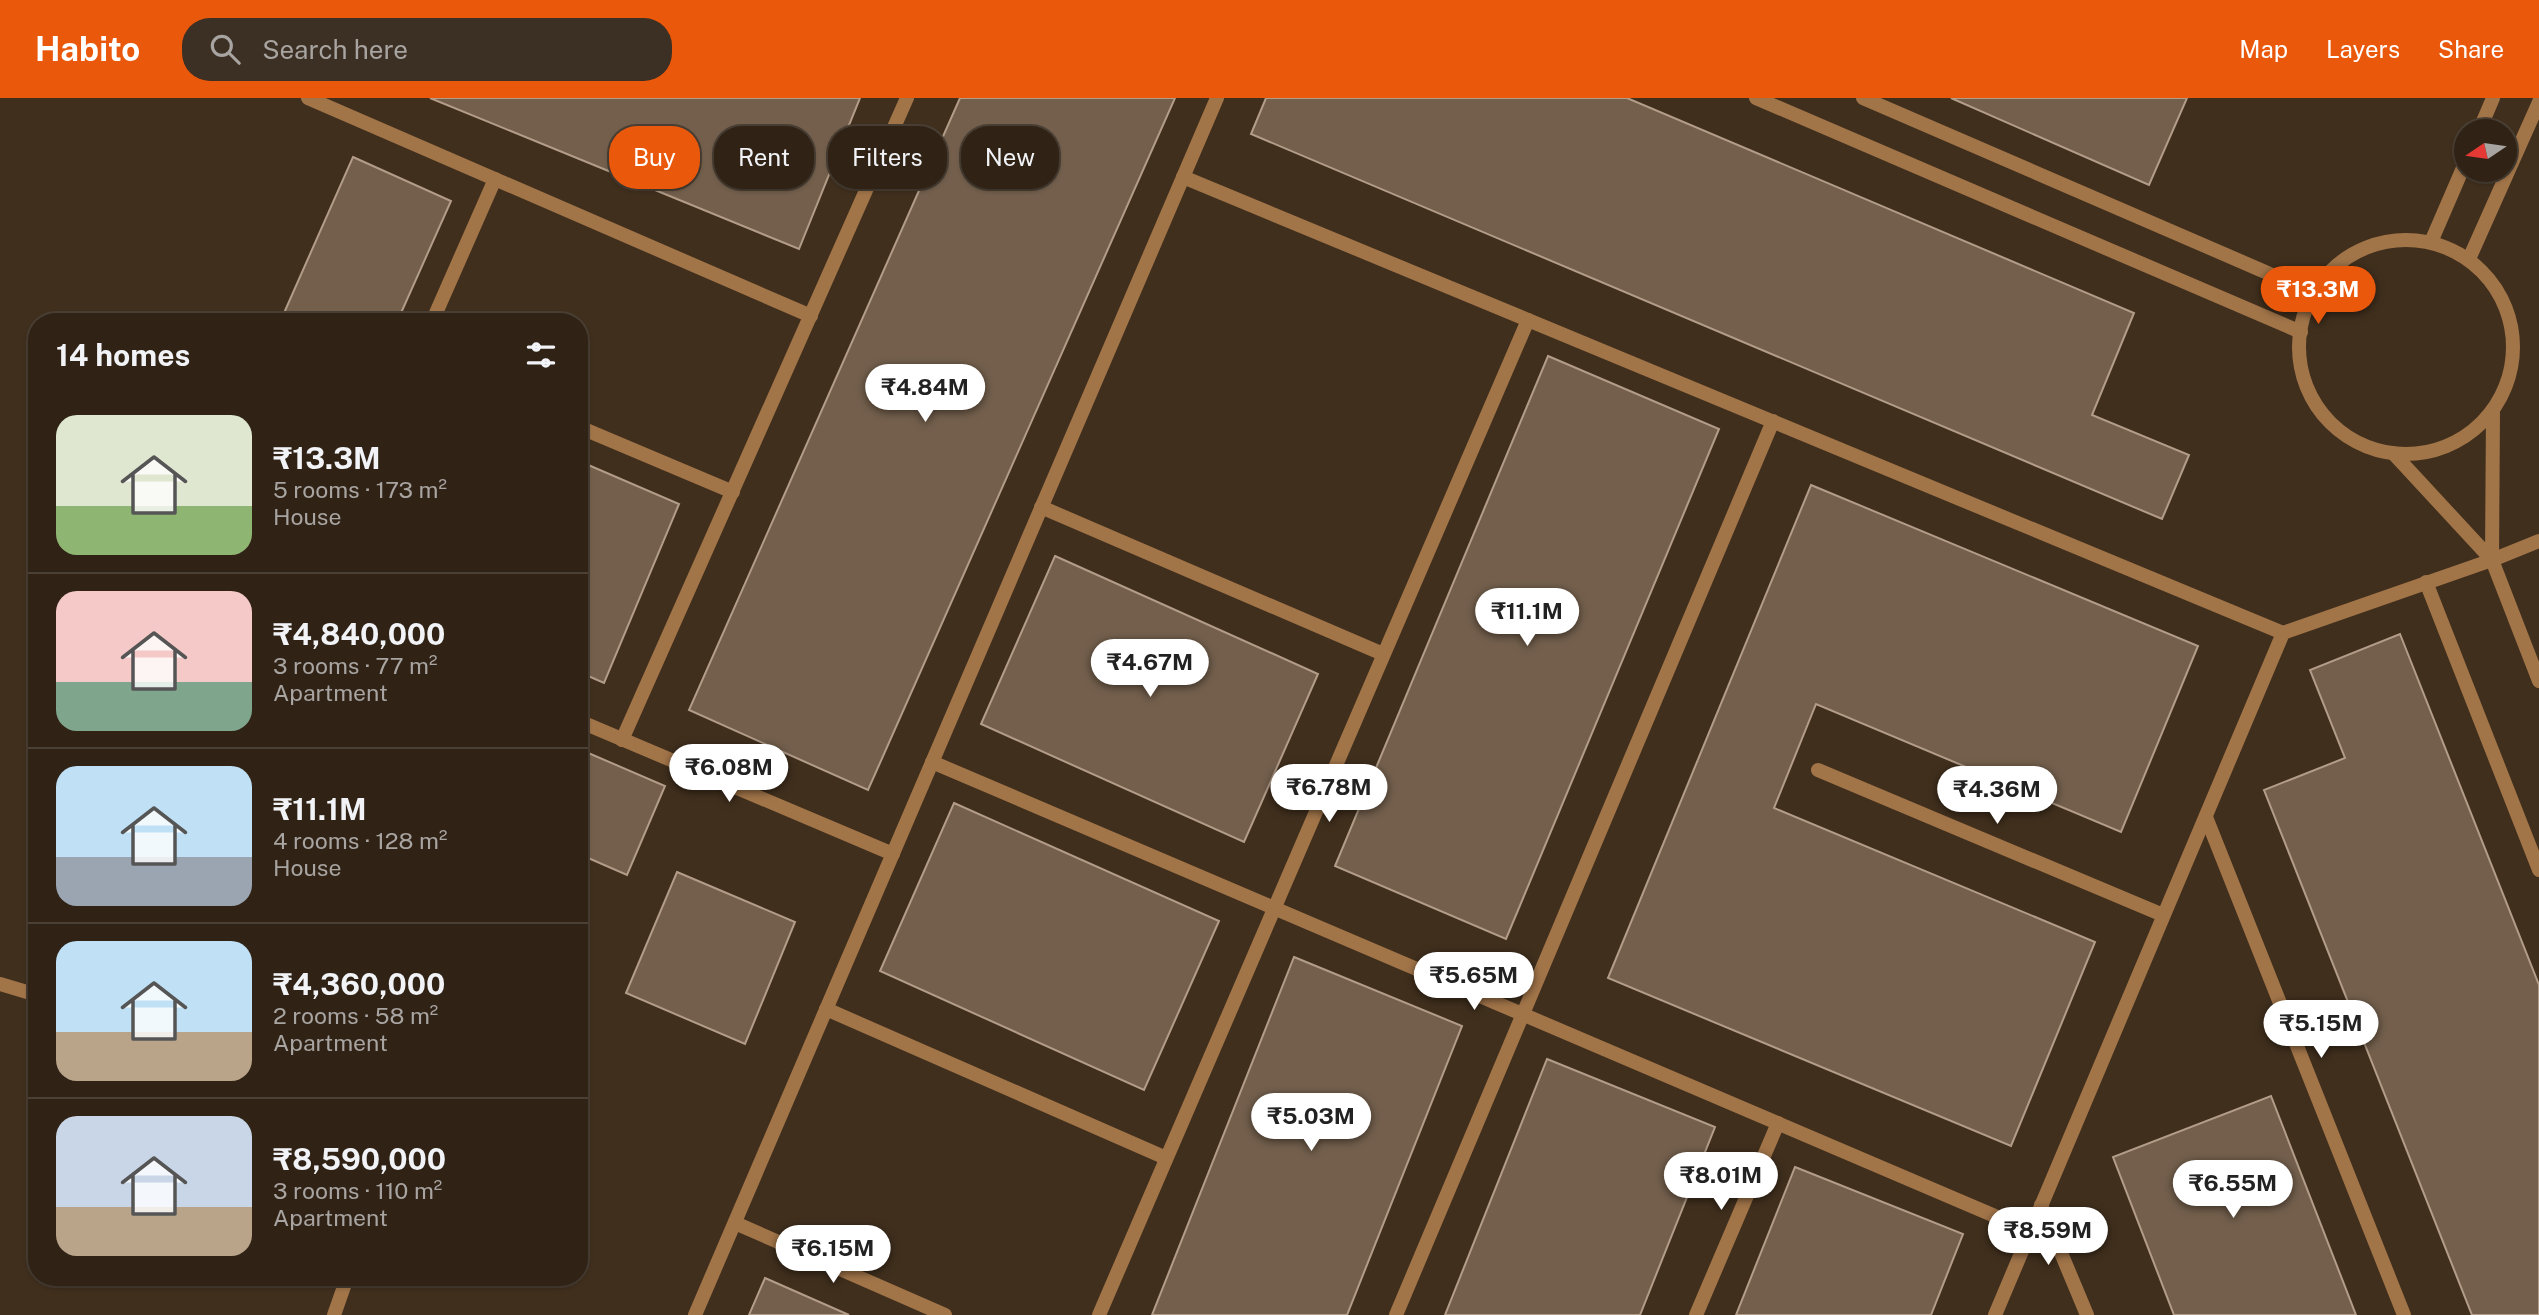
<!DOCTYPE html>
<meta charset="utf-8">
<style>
body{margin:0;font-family:"Public Sans",sans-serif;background:#3c2f23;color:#f1f3f6;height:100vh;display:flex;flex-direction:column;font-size:26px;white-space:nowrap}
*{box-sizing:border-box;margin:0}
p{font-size:23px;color:#a8a4a1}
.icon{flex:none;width:38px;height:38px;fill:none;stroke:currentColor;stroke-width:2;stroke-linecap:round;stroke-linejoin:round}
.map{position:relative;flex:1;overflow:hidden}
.side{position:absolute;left:28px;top:215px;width:560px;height:973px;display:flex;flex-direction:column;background:#302316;border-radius:28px;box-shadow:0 2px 5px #0004,0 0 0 2px #4b4035}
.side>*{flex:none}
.hud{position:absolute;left:609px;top:28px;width:665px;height:63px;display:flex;gap:14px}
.needle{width:46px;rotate:257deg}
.buttons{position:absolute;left:2454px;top:21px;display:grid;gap:14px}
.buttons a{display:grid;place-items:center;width:63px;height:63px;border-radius:50%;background:#302316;box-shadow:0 2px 5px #0004,0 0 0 2px #4b4035;font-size:35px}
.price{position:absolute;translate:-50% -60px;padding:0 16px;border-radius:24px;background:#fff;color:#222;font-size:23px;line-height:46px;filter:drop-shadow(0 2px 4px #0008)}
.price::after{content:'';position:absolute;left:50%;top:42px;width:21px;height:16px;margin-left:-10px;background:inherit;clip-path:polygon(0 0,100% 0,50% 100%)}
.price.selected{background:#ea580c;color:#fff}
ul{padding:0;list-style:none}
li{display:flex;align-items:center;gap:21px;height:175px;padding:0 28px}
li+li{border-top:2px solid #4b4035}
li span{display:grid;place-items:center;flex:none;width:196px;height:140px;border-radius:21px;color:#555}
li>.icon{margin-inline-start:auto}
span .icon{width:84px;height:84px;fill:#fffc;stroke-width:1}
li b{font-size:30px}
h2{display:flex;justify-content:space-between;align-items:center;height:84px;padding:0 28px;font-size:30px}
.chip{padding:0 24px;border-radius:28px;background:#302316;box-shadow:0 2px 5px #0004,0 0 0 2px #4b4035;font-size:24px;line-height:63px}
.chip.selected{background:#ea580c;color:#fff}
header{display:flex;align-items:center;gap:42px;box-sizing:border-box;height:98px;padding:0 35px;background:#ea580c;color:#fff}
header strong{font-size:33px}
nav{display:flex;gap:38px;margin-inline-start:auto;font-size:24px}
.search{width:490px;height:63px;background:#3c2f23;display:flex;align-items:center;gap:18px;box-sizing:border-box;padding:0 24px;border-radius:28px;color:#a8a4a1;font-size:26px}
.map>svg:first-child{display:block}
.building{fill:#735f4c;stroke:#b39d89;stroke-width:2}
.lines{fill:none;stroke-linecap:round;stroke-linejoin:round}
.minor{stroke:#a27549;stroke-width:14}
</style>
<header>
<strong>Habito</strong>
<div class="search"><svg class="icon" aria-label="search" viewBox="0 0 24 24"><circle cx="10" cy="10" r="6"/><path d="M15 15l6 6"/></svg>Search here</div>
<nav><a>Map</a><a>Layers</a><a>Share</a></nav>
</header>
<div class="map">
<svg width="2539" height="1217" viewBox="0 0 2539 1217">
<rect width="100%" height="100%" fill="#402f1d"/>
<g class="building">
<polygon points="430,0 860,0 799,151"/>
<polygon points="960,0 1175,0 868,692 689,612"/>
<polygon points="1266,0 1627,0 2134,215 2092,317 2189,357 2162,421 1251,36"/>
<polygon points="1951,0 2187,0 2149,87"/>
<polygon points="353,59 451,103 397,224 280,224"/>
<polygon points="1548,258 1719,331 1506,841 1335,768"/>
<polygon points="579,363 679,406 604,585 579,574"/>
<polygon points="1811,387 2198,548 2121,734 1816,606 1774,710 2095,844 2011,1048 1608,880"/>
<polygon points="1055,458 1318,576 1244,744 981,626"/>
<polygon points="2400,536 2539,887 2539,1217 2472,1217 2264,692 2345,660 2310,572"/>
<polygon points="579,651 665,688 627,777 579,756"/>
<polygon points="954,705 1219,823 1144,992 880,873"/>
<polygon points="677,774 795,824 745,946 626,895"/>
<polygon points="1294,859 1462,928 1347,1217 1152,1217"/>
<polygon points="1547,961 1715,1029 1640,1217 1445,1217"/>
<polygon points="2271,998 2356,1217 2174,1217 2113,1059"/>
<polygon points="1795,1069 1963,1136 1931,1217 1736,1217"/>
<polygon points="765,1180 849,1217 749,1217"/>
</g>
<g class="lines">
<g class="minor">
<polyline points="308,0 811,218"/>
<polyline points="1756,0 2301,234"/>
<polyline points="1863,0 2314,195"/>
<polyline points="2479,33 2493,0"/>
<polyline points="1183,79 2283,535"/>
<circle cx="2406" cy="249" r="107"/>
<polyline points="2431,144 2466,63"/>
<polyline points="2469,161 2539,4"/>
<polyline points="432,224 495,81"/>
<polyline points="579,329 733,394"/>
<polyline points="2393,355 2492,462 2493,313"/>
<polyline points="1041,409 1383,556"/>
<polyline points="2492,462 2539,583"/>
<polyline points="2426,484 2539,772"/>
<polyline points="579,623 893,756"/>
<polyline points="622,642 907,0"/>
<polyline points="932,664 2030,1133"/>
<polyline points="1818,672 2163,817"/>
<polyline points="2206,719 2404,1217"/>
<polyline points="0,886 37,897"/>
<polyline points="826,911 1166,1060"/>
<polyline points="2041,1107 2087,1217"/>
<polyline points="735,1125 945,1217"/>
<polyline points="334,1217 347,1180"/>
<polyline points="695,1217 1217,0"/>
<polyline points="1099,1217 1528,222"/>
<polyline points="1396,1217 1773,323"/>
<polyline points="1696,1217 1778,1025"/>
<polyline points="1995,1217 2283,535 2492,462 2539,443"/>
</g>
</g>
</svg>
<div class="buttons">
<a><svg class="needle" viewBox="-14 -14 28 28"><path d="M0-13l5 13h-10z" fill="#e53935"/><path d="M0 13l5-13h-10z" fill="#a8a4a1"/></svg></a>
</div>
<b class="price selected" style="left:2318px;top:228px">₹13.3M</b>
<b class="price" style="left:925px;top:326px">₹4.84M</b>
<b class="price" style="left:1527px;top:550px">₹11.1M</b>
<b class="price" style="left:1150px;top:601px">₹4.67M</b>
<b class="price" style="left:729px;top:706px">₹6.08M</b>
<b class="price" style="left:1329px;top:726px">₹6.78M</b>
<b class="price" style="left:1997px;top:728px">₹4.36M</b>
<b class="price" style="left:1474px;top:914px">₹5.65M</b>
<b class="price" style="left:2321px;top:962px">₹5.15M</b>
<b class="price" style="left:1311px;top:1055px">₹5.03M</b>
<b class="price" style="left:1721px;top:1114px">₹8.01M</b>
<b class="price" style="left:2233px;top:1122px">₹6.55M</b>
<b class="price" style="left:2048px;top:1169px">₹8.59M</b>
<b class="price" style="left:833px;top:1187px">₹6.15M</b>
<div class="hud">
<a class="chip selected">Buy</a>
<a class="chip">Rent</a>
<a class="chip">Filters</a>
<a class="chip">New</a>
</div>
<section class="side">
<h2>14 homes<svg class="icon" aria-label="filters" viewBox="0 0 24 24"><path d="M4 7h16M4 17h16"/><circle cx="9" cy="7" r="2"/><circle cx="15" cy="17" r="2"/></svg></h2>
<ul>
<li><span style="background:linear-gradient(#dfe7d0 65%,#8fb573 0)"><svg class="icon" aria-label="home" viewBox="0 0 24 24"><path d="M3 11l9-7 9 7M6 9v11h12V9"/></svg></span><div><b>₹13.3M</b><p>5 rooms · 173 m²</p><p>House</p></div></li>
<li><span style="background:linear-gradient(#f6c9c9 65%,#7fa58c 0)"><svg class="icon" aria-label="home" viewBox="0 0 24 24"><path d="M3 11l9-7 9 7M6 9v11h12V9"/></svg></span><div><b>₹4,840,000</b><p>3 rooms · 77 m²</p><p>Apartment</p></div></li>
<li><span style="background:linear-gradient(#bfe0f5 65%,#9aa5b1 0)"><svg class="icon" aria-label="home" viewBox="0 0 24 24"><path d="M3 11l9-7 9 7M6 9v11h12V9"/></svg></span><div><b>₹11.1M</b><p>4 rooms · 128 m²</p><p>House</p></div></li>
<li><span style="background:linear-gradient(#bfe0f5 65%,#b9a48a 0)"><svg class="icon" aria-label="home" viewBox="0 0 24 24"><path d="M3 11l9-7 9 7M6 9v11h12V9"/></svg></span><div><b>₹4,360,000</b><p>2 rooms · 58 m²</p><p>Apartment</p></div></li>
<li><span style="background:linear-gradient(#c9d6e8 65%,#b9a48a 0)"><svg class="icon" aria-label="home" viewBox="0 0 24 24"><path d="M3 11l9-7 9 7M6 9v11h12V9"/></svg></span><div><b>₹8,590,000</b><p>3 rooms · 110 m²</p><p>Apartment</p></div></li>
</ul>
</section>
</div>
